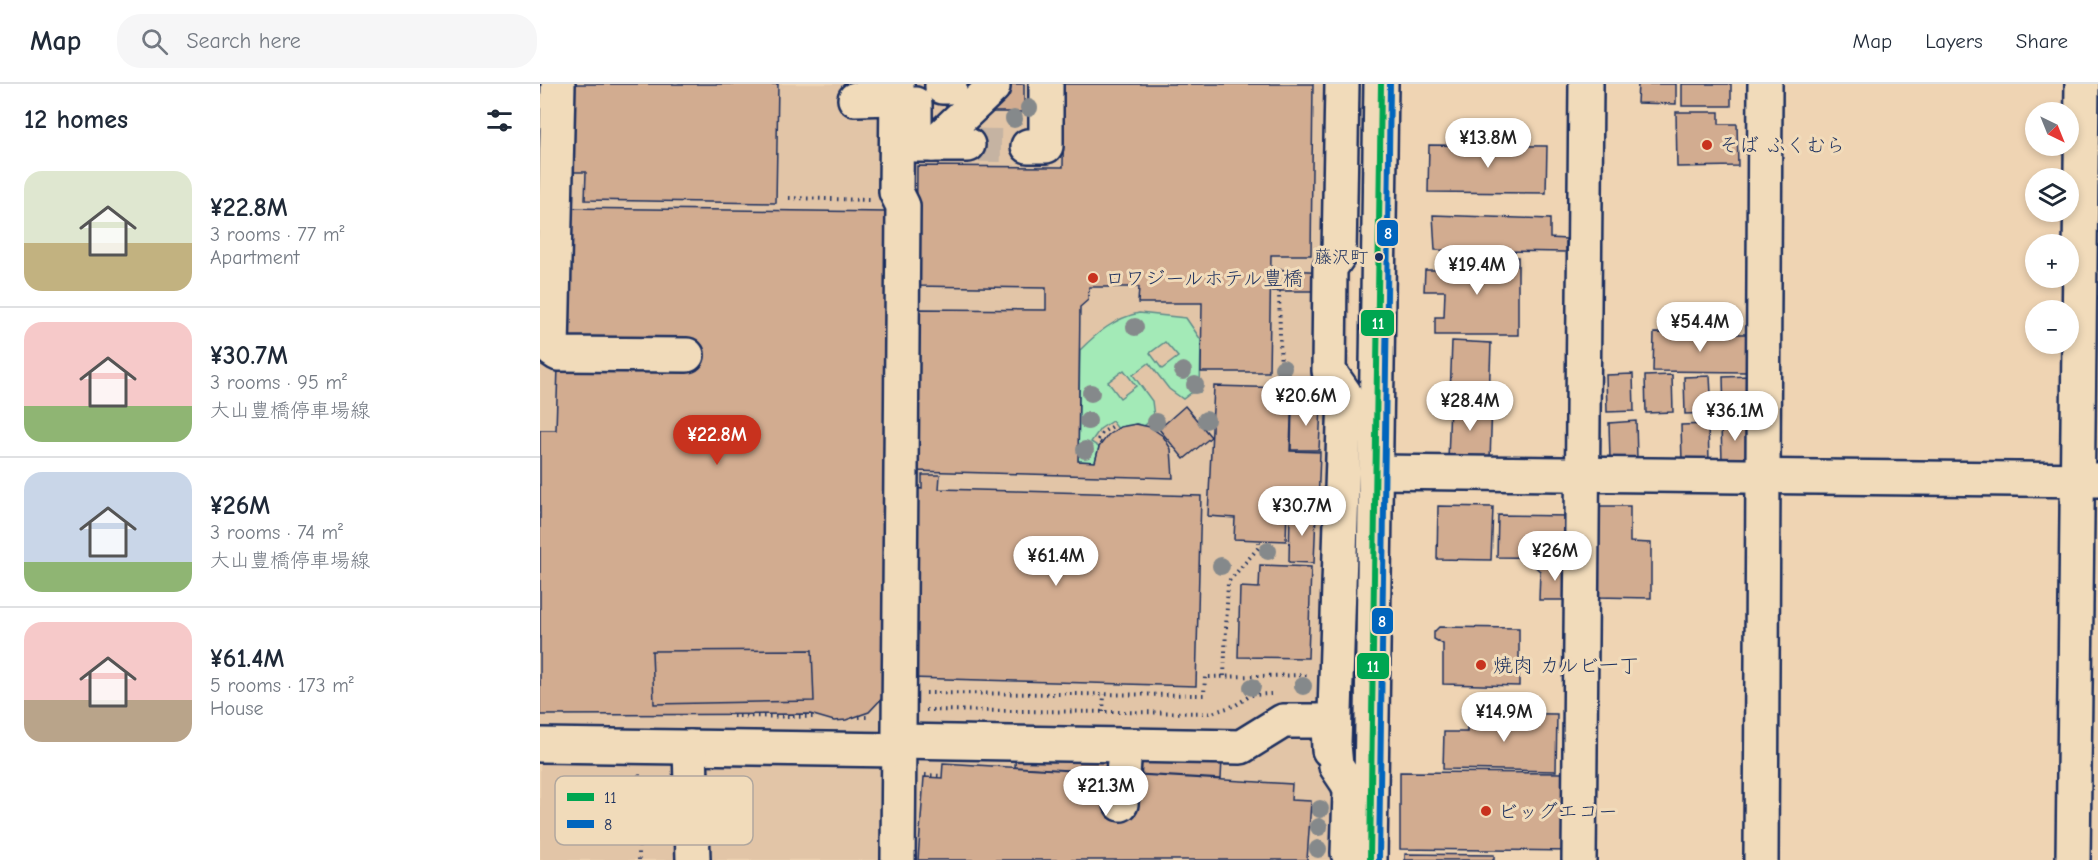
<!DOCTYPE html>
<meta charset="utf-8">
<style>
body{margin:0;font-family:"Comic Neue","Klee One",sans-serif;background:#f6f6f7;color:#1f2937;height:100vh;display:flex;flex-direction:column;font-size:22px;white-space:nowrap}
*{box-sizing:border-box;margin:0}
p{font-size:20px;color:#747a83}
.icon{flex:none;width:33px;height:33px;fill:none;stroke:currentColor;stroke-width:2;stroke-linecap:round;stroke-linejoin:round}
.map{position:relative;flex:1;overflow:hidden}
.side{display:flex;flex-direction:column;background:#fff;width:540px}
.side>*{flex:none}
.needle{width:39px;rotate:137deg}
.controls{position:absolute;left:1485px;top:18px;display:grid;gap:12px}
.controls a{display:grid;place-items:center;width:54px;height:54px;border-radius:50%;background:#fff;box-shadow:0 3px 9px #0003;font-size:30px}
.price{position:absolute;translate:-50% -51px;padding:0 14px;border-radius:21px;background:#fff;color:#222;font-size:20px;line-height:39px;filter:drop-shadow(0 2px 3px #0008)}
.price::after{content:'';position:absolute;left:50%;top:36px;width:18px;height:14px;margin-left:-9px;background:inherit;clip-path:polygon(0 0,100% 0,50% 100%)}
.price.selected{background:#c8321e;color:#fff}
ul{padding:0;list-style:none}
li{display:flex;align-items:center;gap:18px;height:150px;padding:0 24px}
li+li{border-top:2px solid #e0e1e3}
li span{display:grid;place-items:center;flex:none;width:168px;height:120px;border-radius:18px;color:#555}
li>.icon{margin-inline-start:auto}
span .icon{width:72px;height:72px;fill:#fffc;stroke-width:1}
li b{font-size:26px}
h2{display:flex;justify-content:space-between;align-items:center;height:72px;padding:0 24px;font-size:26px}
header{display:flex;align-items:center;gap:36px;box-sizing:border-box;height:84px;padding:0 30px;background:#fff;border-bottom:2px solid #e0e1e3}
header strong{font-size:28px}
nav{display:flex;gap:33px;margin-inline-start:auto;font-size:21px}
.search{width:420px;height:54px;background:#f6f6f7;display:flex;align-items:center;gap:15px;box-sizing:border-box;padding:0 21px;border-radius:24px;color:#747a83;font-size:22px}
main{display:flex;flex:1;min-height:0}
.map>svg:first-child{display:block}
.built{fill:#e2c5a7}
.green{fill:#a3eab7;stroke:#5f8c8a;stroke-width:1.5;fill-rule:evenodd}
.building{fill:#d2ac90;stroke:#1b2f5e;stroke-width:1.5}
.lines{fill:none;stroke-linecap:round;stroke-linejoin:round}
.minor-tunnel{stroke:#c5b3a2;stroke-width:33;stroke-dasharray:33 16;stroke-linecap:butt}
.minor-casing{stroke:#1b2f5e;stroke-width:38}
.major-casing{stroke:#1b2f5e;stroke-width:38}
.path{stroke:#1b2f5e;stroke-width:4;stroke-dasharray:1.5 4.5;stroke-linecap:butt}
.minor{stroke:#f1dbba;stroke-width:33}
.major{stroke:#f1dbba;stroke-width:33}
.bus-1-casing{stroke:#f1dbba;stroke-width:10}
.bus-2-casing{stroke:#f1dbba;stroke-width:10}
.bus-1{stroke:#00a651;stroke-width:6}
.bus-2{stroke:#0065bd;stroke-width:6}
.tree{fill:#85898b}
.poi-dot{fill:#c8321e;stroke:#f1dbba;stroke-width:2}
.bus-dot{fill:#1b2f5e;stroke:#f1dbba;stroke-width:2}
.labels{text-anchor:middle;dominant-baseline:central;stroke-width:6;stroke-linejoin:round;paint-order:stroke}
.bus-label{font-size:18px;fill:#1b2f5e;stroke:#f1dbba;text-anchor:end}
.poi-label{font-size:20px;fill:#1b2f5e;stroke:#f1dbba;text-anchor:start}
.key{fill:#f1dbba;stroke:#b1a79e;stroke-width:1.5}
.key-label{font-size:16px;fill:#1b2f5e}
.line-badge{stroke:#f1dbba;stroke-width:2}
.badge-label{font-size:16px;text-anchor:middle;font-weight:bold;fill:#fff}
</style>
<header>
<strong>Map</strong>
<div class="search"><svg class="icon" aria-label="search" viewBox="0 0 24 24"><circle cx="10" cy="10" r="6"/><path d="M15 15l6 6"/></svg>Search here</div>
<nav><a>Map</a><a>Layers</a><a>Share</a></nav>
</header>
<main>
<section class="side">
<h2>12 homes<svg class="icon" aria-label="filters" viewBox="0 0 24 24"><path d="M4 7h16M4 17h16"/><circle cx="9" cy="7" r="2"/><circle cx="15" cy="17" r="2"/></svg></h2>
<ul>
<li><span style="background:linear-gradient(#dfe7d0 60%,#c2b280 0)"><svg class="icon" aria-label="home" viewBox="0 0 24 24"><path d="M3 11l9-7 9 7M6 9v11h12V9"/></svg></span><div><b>¥22.8M</b><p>3 rooms · 77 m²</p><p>Apartment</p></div></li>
<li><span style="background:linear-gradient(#f6c9c9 70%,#8fb573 0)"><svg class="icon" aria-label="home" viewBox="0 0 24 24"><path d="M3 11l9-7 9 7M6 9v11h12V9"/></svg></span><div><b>¥30.7M</b><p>3 rooms · 95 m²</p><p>大山豊橋停車場線</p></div></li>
<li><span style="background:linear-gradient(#c9d6e8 75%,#8fb573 0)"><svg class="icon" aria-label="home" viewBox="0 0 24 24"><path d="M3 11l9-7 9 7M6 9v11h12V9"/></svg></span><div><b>¥26M</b><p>3 rooms · 74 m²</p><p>大山豊橋停車場線</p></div></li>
<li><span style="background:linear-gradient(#f6c9c9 65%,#b9a48a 0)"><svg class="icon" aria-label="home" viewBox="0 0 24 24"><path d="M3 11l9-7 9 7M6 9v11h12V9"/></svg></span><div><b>¥61.4M</b><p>5 rooms · 173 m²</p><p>House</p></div></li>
</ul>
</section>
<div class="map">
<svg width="1558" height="776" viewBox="0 0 1558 776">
<rect width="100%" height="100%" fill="#efd4b3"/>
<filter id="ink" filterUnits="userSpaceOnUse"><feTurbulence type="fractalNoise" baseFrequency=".0167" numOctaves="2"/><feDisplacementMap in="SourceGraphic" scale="12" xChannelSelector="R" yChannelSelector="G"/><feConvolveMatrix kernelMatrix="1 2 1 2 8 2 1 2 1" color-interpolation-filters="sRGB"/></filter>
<g filter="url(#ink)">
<polygon class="built" points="0,0 812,0 809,400 782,658 782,691 793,704 791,776 0,776"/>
<path class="green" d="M599,229L646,234L661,256L660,308L651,309L643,315L629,305L609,279L593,291L612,317L614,333L604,342L596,340L578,345L572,337L560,345L551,358L559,363L555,378L538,377L540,266C557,249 575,234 599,229ZM625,258L638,273L622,285L610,269ZM584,286L596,302L580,314L568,298Z"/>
<g class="building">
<polygon points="32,0 238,0 236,119 45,116 46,88 31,88"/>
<rect x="410" y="0" width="74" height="28"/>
<polygon points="524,0 773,0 771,171 731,171 729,288 661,288 662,219 598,219 599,203 549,203 548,216 540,223 538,377 555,378 559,363 568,351 580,343 596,340 610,343 623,352 631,365 633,394 374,387 376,225 506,226 506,204 376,202 377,82 523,83"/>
<polygon points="1098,0 1136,0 1136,20 1097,19"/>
<rect x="1142" y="0" width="49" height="22"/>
<polygon points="1136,28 1179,28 1179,40 1197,40 1198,82 1137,83"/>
<polygon points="889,61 1007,62 1006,109 888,108"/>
<polygon points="23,124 347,128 346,610 329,628 306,636 294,637 270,630 0,631 0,346 16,346"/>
<polygon points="893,131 1010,135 1010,154 1026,155 1026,168 895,166"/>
<polygon points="905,173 978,173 978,251 895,251 895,233 904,233 905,207 884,207 885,186 905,186"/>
<polygon points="730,185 787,188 787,207 730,207"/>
<polygon points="1114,249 1207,250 1207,288 1113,287"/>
<polygon points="912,257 951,259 949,316 910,314"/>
<polygon points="1093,290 1094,327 1067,328 1066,291"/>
<polygon points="1132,291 1133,328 1106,329 1105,292"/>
<polygon points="1170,292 1172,329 1145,330 1144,293"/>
<polygon points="1210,292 1211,329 1184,330 1183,293"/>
<polygon points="674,302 752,304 750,367 780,368 778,422 747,421 746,457 694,455 695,434 668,432"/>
<polygon points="910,319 952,320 950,376 908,377"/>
<polygon points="752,320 781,321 779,366 751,366"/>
<polygon points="645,322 671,353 644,375 619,345"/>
<polygon points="1096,337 1097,375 1070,376 1069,339"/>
<polygon points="1207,339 1209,376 1182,377 1181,340"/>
<polygon points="1168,340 1169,377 1142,378 1141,341"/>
<polygon points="382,391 400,391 399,405 661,412 656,602 371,594 377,404 382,405"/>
<polygon points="898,422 953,423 951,476 897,475"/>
<polygon points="1057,422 1090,422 1090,458 1111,459 1111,514 1056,513"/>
<polygon points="750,428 776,429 774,479 749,478"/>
<polygon points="958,431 1029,432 1028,474 957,473"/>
<polygon points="992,480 1031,480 1031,516 999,516 1000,487"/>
<polygon points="720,481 771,483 768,574 698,573 700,503 719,504"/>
<polygon points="899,543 979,544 979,602 903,600 903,560 894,555 894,548"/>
<polygon points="272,566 274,617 114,620 112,567"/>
<polygon points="927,629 1017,630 1016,687 903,685 904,648 927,648"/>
<polygon points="476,663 682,675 681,695 475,683"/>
<polygon points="403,679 752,700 751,716 771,717 767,776 378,776 384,693 402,694"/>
<polygon points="860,688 1032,689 1031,767 860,765"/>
<polygon points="865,770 954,771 954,776 865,776"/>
</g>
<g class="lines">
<polyline class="minor-tunnel" points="428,61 488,62"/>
<g class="minor-casing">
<g id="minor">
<polyline points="18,0 12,266 18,270 147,271"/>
<polyline points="357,0 356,108 363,122 358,776"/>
<polyline points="402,0 402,3 410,3"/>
<polyline points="802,0 799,171 790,184 789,287 805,310 794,660 796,682 808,700 810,708 808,769 815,776"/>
<polyline points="315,15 357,14"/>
<polyline points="375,20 375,61 428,61"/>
<polyline points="392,61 453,3"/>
<polyline points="488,62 506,62 506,0"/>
<polyline points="836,388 1558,396"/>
<polyline points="359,657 701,663 743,637 788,637 789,666"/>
<polyline points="0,661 358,666"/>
<polyline points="150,663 153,776"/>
<polyline points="581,720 584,677"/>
<polyline points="1039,776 1046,0"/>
<polyline points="1221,776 1225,0"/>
<polyline points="1533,776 1542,0"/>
</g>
</g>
<g class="major-casing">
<polyline id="major" points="830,776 841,0"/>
</g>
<g class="path">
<polyline points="249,114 331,116"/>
<polyline points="739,207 741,295 764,296"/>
<polyline points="561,359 557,357 563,348 575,341"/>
<polyline points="684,592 688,498 719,463 719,456"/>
<polyline points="386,609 664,611 665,593 769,591"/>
<polyline points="386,626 672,629 696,621 711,611 731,610"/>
<polyline points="563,628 564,610"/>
<polyline points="193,632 276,633"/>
<polyline points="319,633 330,633"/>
<polyline points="385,691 402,692"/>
<polyline points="99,776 99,690"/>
</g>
<use href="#minor" class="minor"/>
<use href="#major" class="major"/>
<g class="bus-1-casing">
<polyline id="bus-1" points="830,776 841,0"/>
</g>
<g class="bus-2-casing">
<polyline id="bus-2" points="839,776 850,0"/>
</g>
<use href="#bus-1" class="bus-1"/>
<use href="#bus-2" class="bus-2"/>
</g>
<g class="tree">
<circle cx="489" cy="24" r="9"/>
<circle cx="474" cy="35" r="9"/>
<circle cx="595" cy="243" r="9"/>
<circle cx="743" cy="284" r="9"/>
<circle cx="643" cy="287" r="9"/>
<circle cx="655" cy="301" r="9"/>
<circle cx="551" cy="309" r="9"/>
<circle cx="760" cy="312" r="9"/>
<circle cx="666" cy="336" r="9"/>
<circle cx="548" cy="337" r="9"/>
<circle cx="616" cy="338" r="9"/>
<circle cx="545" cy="366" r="9"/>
<circle cx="728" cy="467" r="9"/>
<circle cx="681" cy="482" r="9"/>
<circle cx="763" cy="602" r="9"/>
<circle cx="712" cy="603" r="9"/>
<circle cx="780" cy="725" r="9"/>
<circle cx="779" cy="743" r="9"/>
<circle cx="778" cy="765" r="9"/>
</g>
</g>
<g class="poi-dot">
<circle cx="1167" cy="61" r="6"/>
<circle cx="553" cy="194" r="6"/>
<circle cx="941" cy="581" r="6"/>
<circle cx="946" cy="727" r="6"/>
</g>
<circle class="bus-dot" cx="839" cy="173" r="5"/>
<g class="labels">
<g class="bus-label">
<text x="828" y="173">藤沢町</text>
</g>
<g class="poi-label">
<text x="1179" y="61">そば ふくむら</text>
<text x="565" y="194">ロワジールホテル豊橋</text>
<text x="953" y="581">焼肉 カルビ一丁</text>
<text x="958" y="727">ビッグエコー</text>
</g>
</g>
<rect x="15" y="692" width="198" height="69" rx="9" class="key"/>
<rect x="27" y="709" width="27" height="8" fill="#00a651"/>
<rect x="27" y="736" width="27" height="8" fill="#0065bd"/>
<g class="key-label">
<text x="64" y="719">11</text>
<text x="64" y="746">8</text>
</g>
<g class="line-badge">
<rect x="836" y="135" width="23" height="28" rx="6" fill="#0065bd"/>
<rect x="820" y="225" width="35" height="28" rx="6" fill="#00a651"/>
<rect x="831" y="523" width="23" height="28" rx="6" fill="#0065bd"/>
<rect x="816" y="568" width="34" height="28" rx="6" fill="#00a651"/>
</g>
<g class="badge-label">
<text x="848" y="155">8</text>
<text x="838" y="245">11</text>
<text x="842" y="543">8</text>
<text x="833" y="588">11</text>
</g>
</svg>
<div class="controls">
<a><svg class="needle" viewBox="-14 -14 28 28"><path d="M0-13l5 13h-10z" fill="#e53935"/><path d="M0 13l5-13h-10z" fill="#747a83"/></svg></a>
<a><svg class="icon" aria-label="layers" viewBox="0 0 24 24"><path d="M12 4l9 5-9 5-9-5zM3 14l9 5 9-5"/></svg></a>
<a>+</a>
<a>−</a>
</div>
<b class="price" style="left:948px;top:85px">¥13.8M</b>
<b class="price" style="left:937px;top:212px">¥19.4M</b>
<b class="price" style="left:1160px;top:269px">¥54.4M</b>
<b class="price" style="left:766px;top:343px">¥20.6M</b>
<b class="price" style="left:930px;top:348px">¥28.4M</b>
<b class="price" style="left:1195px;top:358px">¥36.1M</b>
<b class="price selected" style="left:177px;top:382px">¥22.8M</b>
<b class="price" style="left:762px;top:453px">¥30.7M</b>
<b class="price" style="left:1015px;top:498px">¥26M</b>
<b class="price" style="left:516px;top:503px">¥61.4M</b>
<b class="price" style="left:964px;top:659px">¥14.9M</b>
<b class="price" style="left:566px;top:733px">¥21.3M</b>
</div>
</main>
